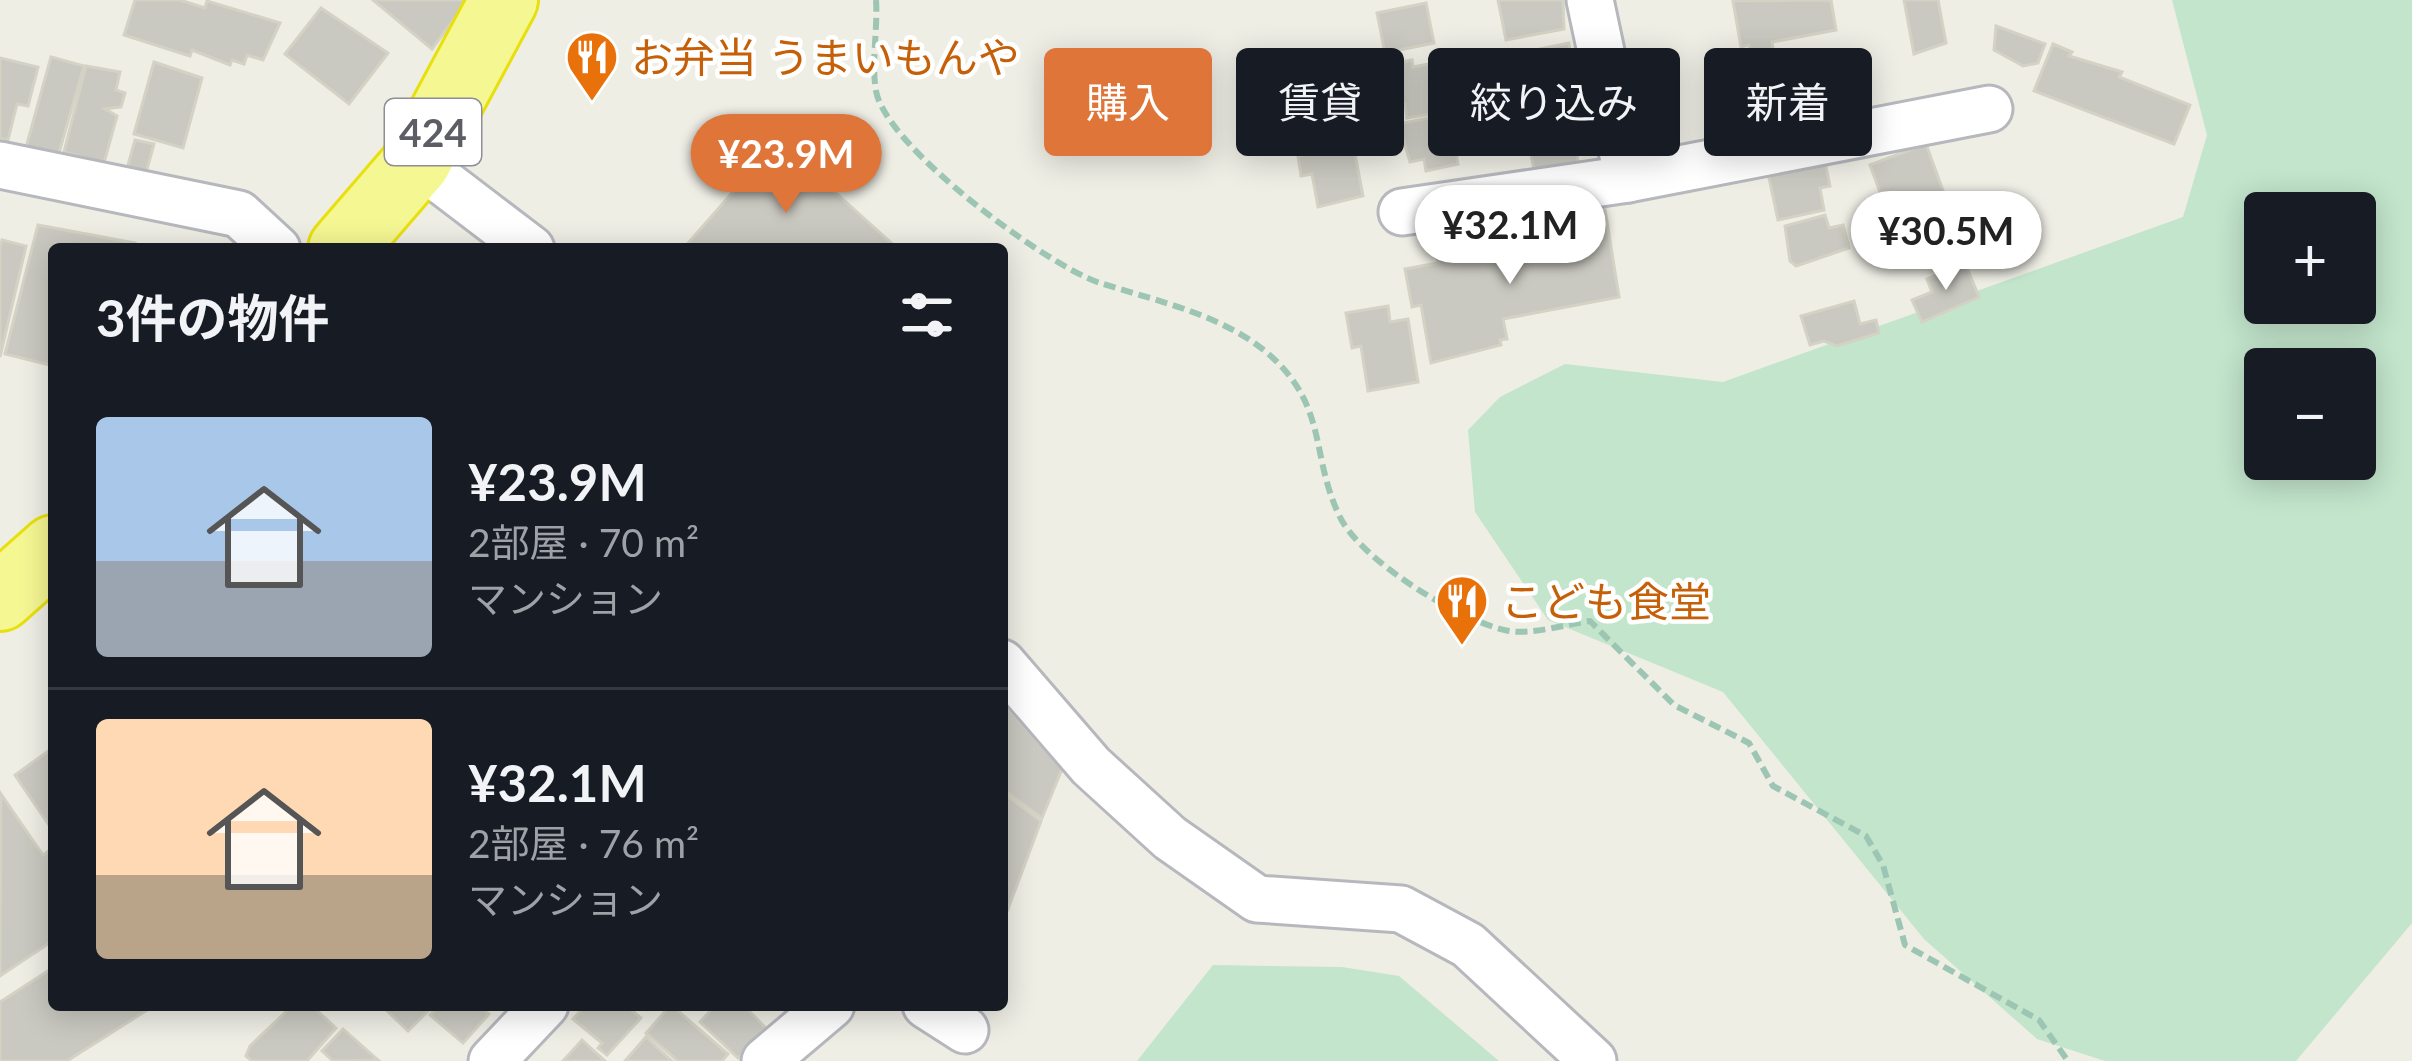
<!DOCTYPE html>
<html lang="ja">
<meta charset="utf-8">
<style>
body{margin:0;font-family:Lato,"Noto Sans JP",sans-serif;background:#242831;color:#f1f3f6;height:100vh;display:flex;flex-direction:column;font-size:45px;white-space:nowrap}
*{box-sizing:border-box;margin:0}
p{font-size:39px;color:#9ea1a6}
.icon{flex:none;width:66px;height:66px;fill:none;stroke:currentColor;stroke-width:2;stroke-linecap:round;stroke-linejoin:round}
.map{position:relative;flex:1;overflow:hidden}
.panel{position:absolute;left:48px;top:243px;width:960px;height:768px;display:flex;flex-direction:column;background:#171b24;border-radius:12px;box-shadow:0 6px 30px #0003}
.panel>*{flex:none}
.hud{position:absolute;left:1044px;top:48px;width:1140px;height:108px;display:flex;gap:24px}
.fabs{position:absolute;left:2244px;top:192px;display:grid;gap:24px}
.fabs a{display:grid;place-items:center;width:132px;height:132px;border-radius:12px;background:#171b24;box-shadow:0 6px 30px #0003;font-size:60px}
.price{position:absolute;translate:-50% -102px;padding:0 27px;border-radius:42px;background:#fff;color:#222;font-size:39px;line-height:78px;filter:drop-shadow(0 3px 6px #0008)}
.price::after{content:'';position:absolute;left:50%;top:72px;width:36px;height:27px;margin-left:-18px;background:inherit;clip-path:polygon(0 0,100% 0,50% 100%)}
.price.selected{background:#e07539;color:#fff}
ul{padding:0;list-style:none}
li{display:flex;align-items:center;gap:36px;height:300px;padding:0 48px}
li+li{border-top:3px solid #363941}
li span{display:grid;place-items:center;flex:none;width:336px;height:240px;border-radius:12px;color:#555}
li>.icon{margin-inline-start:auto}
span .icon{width:144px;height:144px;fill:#fffc;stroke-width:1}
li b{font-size:51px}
h2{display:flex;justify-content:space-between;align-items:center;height:144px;padding:0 48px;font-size:51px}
.chip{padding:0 42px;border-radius:12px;background:#171b24;box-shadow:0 6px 30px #0003;font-size:42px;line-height:108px}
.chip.selected{background:#e07539;color:#fff}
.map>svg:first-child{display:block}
.green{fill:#c3e5cc;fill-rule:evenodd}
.building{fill:#cac9c1;stroke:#d3d2c4;stroke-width:3}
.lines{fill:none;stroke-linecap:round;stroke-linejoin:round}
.minor-casing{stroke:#b7b8be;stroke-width:51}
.highway-casing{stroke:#e8e00c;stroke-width:72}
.path{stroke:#9dc5b3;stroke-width:6;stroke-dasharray:12 6;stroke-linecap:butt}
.minor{stroke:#fff;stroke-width:45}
.highway{stroke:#f5f793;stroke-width:66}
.labels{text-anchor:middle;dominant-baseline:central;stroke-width:9;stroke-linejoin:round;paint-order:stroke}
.shield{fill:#fff;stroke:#8e8e93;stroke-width:3}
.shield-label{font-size:39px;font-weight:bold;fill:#5d5e65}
.food-label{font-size:42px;fill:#c56008;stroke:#fff;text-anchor:start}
</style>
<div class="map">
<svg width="2412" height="1061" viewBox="0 0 2412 1061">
<rect width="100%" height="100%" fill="#eeeee5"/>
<g class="green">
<path d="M2172,0H2412V923L2296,1061H2105L2037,1039L1924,939L1723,692L1548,620L1475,512L1468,430L1500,397L1565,364L1723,382L2183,217L2207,135ZM2265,213H2355V303H2265ZM2265,369H2355V459H2265Z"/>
<polygon points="1213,965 1342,967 1399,976 1499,1061 1137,1061"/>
</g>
<g class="building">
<polygon points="135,0 180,0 205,8 207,1 280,23 263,60 247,55 244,64 232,60 230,65 192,50 190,56 124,35"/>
<polygon points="373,0 468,0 432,49"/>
<polygon points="1498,0 1563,0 1564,29 1506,40"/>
<polygon points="1831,0 1836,30 1772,42 1774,55 1752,59 1749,45 1741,47 1733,1"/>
<polygon points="1904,0 1938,0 1946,43 1914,54"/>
<polygon points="1426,3 1434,43 1385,53 1377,13"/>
<polygon points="321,8 388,53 349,104 285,54"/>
<polygon points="1996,26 2045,44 2038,63 2023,66 1994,50"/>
<polygon points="1569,43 1574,83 1581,82 1584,92 1519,105 1512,67 1527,64 1525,52"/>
<polygon points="2053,44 2072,52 2069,56 2122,72 2119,77 2190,105 2174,144 2034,91"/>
<polygon points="51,57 84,66 54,170 25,151"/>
<polygon points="0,58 38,67 28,106 17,104 8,140 0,138"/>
<polygon points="1412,60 1413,67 1439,62 1445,98 1429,101 1431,114 1407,118 1405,104 1394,105 1387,64"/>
<polygon points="154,62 202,78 183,148 134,134"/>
<polygon points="86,66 120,72 116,90 125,93 121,107 105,109 117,116 104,163 64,152"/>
<polygon points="1359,77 1370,133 1332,141 1321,89"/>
<polygon points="1590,95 1599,141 1592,142 1594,151 1577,155 1578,165 1535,174 1524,121 1568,112 1565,100"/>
<polygon points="1449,114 1458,164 1426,171 1424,159 1410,162 1399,124"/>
<polygon points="135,140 154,144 142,187 123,183"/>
<polygon points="1926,144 1949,207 1893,228 1870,165"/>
<polygon points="1348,147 1354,149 1363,196 1318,207 1312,174 1301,176 1298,156"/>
<polygon points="766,154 794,179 806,166 898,249 683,249"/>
<polygon points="1825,162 1830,186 1820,188 1824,210 1778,220 1768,173"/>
<polygon points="1605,209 1619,297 1503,319 1507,339 1500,340 1501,345 1431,363 1421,305 1412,307 1405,269 1438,263 1437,257 1467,251 1468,257 1582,234 1579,213"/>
<polygon points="1825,215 1829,228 1843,225 1849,248 1796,266 1790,261 1785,226"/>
<polygon points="1952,218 1966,258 1934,270 1925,246 1916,249 1910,233"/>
<polygon points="38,225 135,243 134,249 54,249 54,366 5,354"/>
<polygon points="2,240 26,246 0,357 0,248"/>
<polygon points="1965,263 1979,297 1922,322 1912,300 1932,292 1927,279"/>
<polygon points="1854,301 1860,324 1876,320 1879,333 1837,346 1824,341 1810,345 1801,316"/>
<polygon points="1388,306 1390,322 1408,319 1418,382 1368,391 1361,346 1352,348 1346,313"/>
<polygon points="1002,701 1062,769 1042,818 1002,789"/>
<polygon points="54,747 54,821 49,825 15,775"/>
<polygon points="1002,792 1041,821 1002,925"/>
<polygon points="1,794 43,855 54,847 54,940 0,976"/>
<polygon points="54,967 54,1005 155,1005 67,1061 0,1061 0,1002"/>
<polygon points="293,1005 311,1005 336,1028 307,1061 252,1061 246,1056 250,1046"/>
<polygon points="381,1005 434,1005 408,1031"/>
<polygon points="440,1005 478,1005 489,1014 463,1043 430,1015"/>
<polygon points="586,1005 625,1005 641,1018 607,1055 598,1048 602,1043 573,1019"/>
<polygon points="671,1005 728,1054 722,1061 678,1061 646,1033"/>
<polygon points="716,1005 743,1005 767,1029 738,1058 700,1022"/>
<polygon points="343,1029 378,1060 333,1061 322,1051"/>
<polygon points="646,1037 672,1061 625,1061"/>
<polygon points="582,1040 605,1061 563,1061"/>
</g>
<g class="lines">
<g class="minor-casing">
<g id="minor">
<polyline points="1590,0 1628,179"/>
<polyline points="417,162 531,249"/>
<polyline points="0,165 239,214 277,249"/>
<polyline points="1402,212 1628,179 1989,109"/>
<polyline points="1002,663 1091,766 1170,838 1257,899 1401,909 1468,945 1593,1061"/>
<polyline points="926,1005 965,1030"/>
<polyline points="492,1061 545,1005"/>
<polyline points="765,1061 831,1005"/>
</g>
</g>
<g class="highway-casing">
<g id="highway">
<polyline points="342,249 417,162 504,0"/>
<polyline points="0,597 54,549"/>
</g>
</g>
<path class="path" d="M876,0C878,29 871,62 876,91C886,147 1046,265 1100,283C1157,301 1229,316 1274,359C1327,409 1311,456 1339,515C1359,560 1461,622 1509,631C1532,635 1567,624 1590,621L1674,705L1749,743L1773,786L1866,836L1883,865L1905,945L2039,1020L2068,1061"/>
<use href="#minor" class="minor"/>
<use href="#highway" class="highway"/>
</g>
<defs>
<g id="restaurant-pin" transform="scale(2.7)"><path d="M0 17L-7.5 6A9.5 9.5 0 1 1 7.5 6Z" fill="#e8710a" stroke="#fff"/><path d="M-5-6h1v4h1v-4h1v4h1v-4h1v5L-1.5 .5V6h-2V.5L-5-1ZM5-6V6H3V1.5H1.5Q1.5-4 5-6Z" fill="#fff"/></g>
</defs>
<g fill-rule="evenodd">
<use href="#restaurant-pin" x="592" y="57"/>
<use href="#restaurant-pin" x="1462" y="601"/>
</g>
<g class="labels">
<rect class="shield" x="385" y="99" width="96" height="66" rx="9"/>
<g class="shield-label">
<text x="433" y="132">424</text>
</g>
<g class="food-label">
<text x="631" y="57">お弁当 うまいもんや</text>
<text x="1501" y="601">こども食堂</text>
</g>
</g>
</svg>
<div class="fabs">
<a>+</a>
<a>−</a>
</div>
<b class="price selected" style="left:786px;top:216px">¥23.9M</b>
<b class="price" style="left:1510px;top:287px">¥32.1M</b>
<b class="price" style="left:1946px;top:293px">¥30.5M</b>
<div class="hud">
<a class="chip selected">購入</a>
<a class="chip">賃貸</a>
<a class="chip">絞り込み</a>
<a class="chip">新着</a>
</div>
<section class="panel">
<h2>3件の物件<svg class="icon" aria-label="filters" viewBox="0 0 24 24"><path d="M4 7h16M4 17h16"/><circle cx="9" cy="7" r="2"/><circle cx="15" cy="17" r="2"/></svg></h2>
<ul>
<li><span style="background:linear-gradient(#a9c7e8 60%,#9aa5b1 0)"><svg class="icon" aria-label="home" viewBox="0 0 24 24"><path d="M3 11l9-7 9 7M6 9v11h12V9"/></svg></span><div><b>¥23.9M</b><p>2部屋 · 70 m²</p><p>マンション</p></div></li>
<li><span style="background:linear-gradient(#ffd9b3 65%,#b9a48a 0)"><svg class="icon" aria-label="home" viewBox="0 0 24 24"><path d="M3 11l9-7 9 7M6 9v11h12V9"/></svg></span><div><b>¥32.1M</b><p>2部屋 · 76 m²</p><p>マンション</p></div></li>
</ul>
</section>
</div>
